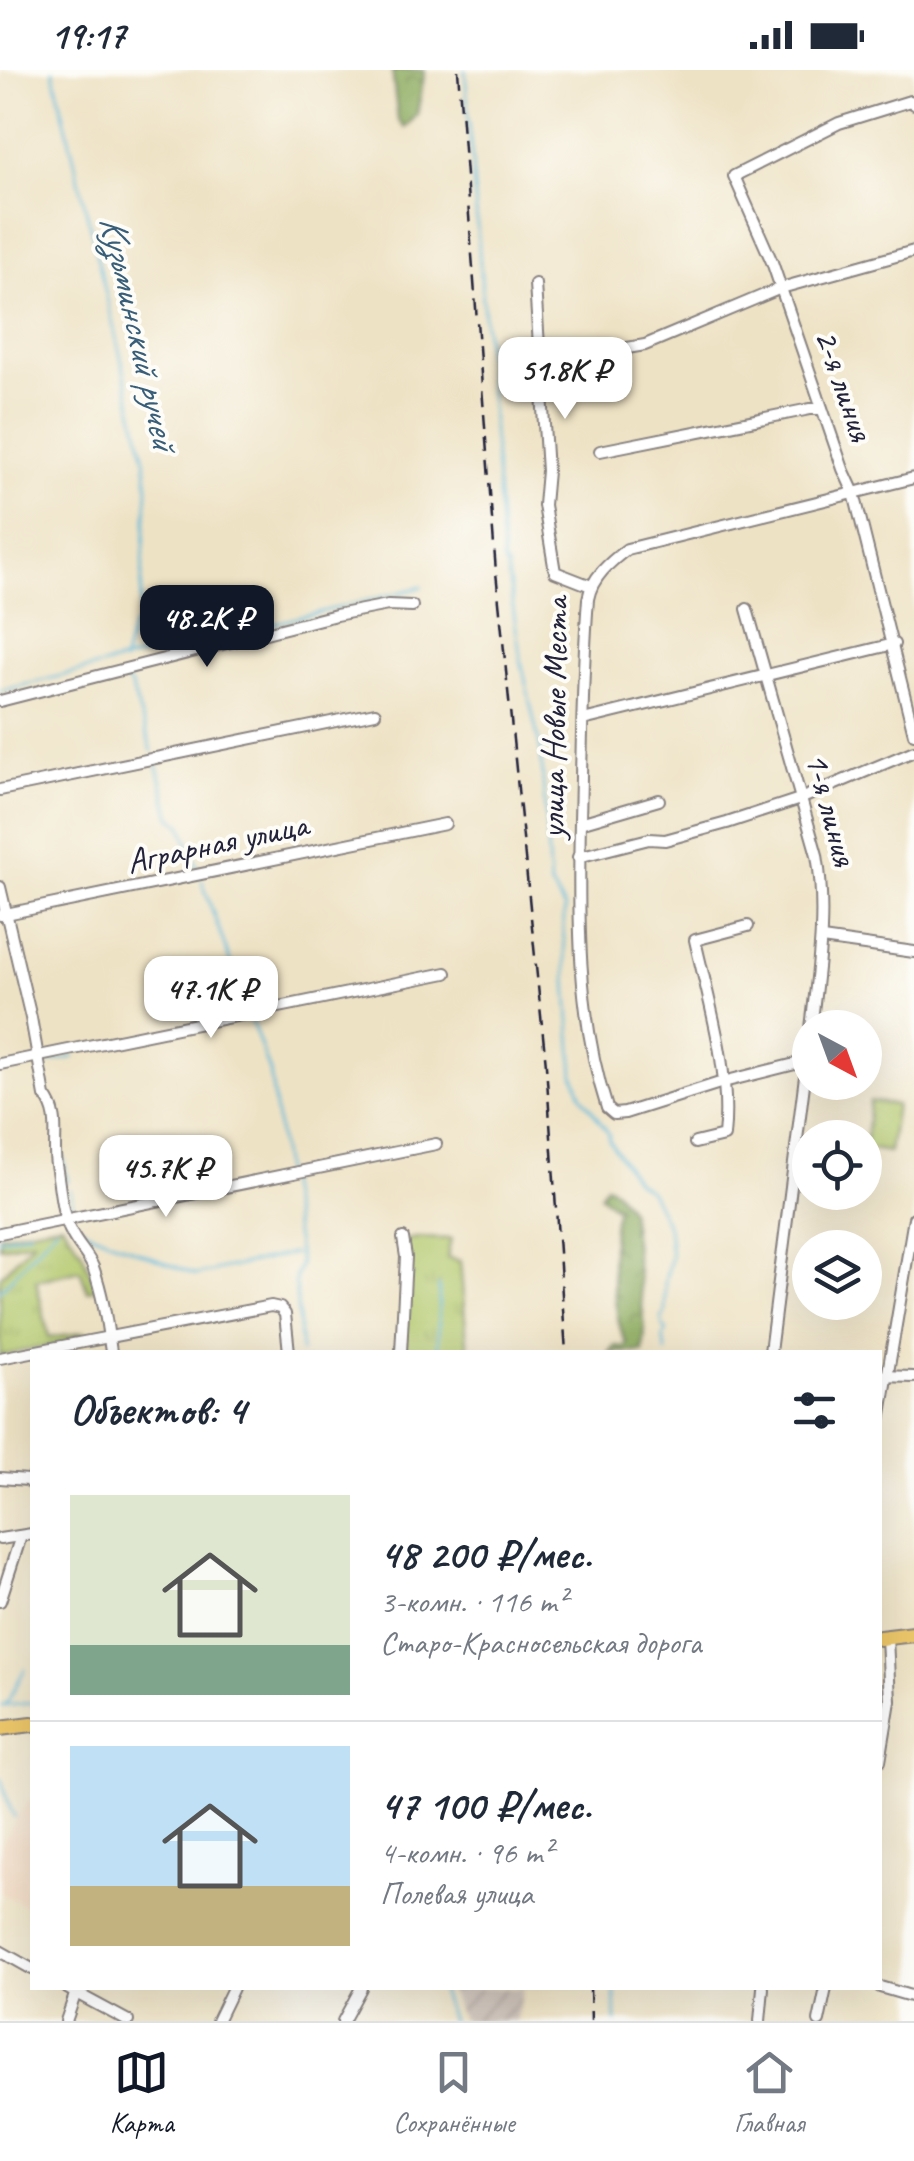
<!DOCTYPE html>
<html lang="ru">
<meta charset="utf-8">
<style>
body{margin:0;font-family:Caveat,sans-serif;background:#f2f2f3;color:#1f2937;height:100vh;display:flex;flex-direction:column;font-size:38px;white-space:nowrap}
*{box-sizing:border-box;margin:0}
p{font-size:32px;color:#747a83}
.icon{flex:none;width:55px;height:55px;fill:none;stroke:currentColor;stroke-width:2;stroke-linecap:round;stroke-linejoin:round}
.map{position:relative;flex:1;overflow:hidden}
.side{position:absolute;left:30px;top:1280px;width:852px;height:640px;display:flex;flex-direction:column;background:#fff;border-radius:0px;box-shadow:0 10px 40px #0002}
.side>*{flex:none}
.needle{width:65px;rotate:139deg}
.buttons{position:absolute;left:792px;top:940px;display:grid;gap:20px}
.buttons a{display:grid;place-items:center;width:90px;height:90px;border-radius:50%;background:#fff;box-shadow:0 10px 40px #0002;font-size:50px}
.price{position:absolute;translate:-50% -85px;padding:0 22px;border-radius:20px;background:#fff;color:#222;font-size:32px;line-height:65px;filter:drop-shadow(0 2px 5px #0008)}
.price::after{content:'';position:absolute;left:50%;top:60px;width:30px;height:22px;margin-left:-15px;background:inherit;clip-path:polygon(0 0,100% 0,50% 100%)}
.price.current{background:#111827;color:#fff}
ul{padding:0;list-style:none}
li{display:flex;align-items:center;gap:30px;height:250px;padding:0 40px}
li+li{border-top:2px solid #e0e1e3}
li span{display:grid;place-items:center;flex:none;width:280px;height:200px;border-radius:0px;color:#555}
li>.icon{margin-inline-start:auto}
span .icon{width:120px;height:120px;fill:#fffc;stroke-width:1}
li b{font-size:42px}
h2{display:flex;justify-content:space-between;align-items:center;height:120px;padding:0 40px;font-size:42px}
.status{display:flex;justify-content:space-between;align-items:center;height:70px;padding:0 50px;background:#fff;direction:ltr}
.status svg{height:28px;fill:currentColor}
.tab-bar{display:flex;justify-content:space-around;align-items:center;height:140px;border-top:2px solid #e0e1e3;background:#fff;font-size:28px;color:#747a83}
.tab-bar a{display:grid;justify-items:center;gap:5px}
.tab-bar .current{color:#111827}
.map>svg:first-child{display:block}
.built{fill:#f0d6bc}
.industrial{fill:url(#industrial-furrows)}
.grass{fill:url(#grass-tufts);stroke:#6a7554;stroke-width:2.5}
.forest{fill:url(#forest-crowns);stroke:#58674e;stroke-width:2.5}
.pitch{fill:#b3c86c;stroke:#6a7554;stroke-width:2.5}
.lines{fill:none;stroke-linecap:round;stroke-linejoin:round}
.stream{stroke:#5bb8d9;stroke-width:2.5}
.minor-casing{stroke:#888280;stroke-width:14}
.major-casing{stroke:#888280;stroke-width:18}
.minor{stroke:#fff;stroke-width:10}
.major{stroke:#ecc669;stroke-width:14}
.rail{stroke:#22223b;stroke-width:2.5;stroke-dasharray:15 8;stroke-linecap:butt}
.labels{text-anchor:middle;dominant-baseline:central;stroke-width:8;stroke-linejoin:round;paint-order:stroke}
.street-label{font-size:35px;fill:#22223b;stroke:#fdfcf7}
.water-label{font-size:38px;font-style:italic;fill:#395e7a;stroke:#fdfcf7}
</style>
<div class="status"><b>19:17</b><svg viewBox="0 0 49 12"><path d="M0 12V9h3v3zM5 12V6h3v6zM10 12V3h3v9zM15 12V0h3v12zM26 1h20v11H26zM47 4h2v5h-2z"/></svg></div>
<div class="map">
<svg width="914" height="1951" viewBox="0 0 914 1951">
<defs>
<pattern id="industrial-furrows" width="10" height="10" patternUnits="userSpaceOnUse" patternTransform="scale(2.5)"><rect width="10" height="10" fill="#cec2b9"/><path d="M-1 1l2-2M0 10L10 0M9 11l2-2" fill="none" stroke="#b1a6a0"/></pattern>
<pattern id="grass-tufts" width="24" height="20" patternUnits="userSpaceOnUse" patternTransform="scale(2.5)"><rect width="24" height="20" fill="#b3c86c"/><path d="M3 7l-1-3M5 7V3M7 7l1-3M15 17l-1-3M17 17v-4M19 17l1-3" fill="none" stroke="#9aac5e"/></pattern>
<pattern id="forest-crowns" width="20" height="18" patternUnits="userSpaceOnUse" patternTransform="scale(2.5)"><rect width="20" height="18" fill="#8eac60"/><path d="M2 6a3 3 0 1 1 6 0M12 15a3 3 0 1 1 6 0" fill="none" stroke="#748c50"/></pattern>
</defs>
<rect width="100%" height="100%" fill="#fdfcf7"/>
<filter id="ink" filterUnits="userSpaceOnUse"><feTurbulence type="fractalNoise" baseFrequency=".01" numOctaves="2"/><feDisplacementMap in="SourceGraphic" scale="20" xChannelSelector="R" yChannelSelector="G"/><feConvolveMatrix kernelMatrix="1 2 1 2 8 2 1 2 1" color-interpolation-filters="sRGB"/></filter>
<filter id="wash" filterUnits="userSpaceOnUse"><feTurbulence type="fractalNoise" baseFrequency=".0048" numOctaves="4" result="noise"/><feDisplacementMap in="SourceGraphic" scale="40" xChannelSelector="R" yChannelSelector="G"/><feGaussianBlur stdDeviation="2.25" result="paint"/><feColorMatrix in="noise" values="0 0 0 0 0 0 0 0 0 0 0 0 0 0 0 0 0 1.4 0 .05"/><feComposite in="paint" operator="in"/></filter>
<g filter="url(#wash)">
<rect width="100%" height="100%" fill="#eee2c4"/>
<polygon class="built" points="28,1730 32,1730 32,1839 0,1822 0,1777"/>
<polygon class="industrial" points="449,1918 524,1918 515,1951 462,1950"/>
<g class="grass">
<polygon points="62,1153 81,1180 96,1218 88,1221 80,1200 36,1211 49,1268 76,1264 79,1268 78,1263 85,1262 86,1268 0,1286 0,1207 33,1171 0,1177 0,1165"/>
<polygon points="417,1168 451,1169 447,1188 460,1191 468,1282 405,1282 405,1170"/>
</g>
<g class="forest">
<polygon points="392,0 425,0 417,45 405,58 398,50"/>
<path d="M606,1115L614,1119L630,1140L645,1259L643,1282H610L615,1276L624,1277L627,1273C613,1257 607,1160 617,1139L600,1125Z"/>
</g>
<polygon class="pitch" points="870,1031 896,1035 889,1082 865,1078"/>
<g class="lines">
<g class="stream">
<polyline points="53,0 145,389 148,417 139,552 132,558 123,593"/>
<polyline points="465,0 503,492 507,498 521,590 541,682 550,815 565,839 563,857 574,1005 582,1026 609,1064 609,1070 635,1110 650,1121 668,1157 671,1186 665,1212 665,1243 662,1247 662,1255 667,1261 663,1267 666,1282"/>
<polyline points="123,608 131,616 152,681"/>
<polyline points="0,621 422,517"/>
<polyline points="157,694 171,747 181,754 198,799"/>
<polyline points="202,811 246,937"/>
<polyline points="251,949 270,1002 284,1102"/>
<polyline points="44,993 74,987"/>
<polyline points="0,1001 31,995"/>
<polyline points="63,1088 68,1112"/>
<polyline points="286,1110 300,1194 295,1209 301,1282"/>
<polyline points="70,1119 74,1142"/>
<polyline points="76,1153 92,1163 196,1205 294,1183"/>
<polyline points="0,1169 29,1162"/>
<polyline points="0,1221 56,1157"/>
<polyline points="438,1282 439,1215"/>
<polyline points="6,1635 25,1599"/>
<polyline points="2,1636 32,1633"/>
<path d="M0,1708C7,1721 6,1736 15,1747"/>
<polyline points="440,1918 451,1951"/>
<polyline points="615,1918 616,1951"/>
</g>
</g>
</g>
<g filter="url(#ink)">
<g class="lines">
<g class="minor-casing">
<g id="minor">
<polyline points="914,34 910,31 839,53 734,106 772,192 843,399 854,423 914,664"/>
<polyline points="535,214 547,401 544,435 555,502 591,516"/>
<polyline points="542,312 580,286 645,275 781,218 914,181"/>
<polyline points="600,381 810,339 822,339"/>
<path d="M747,539L817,785C827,844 818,899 811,958"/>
<polyline points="0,631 336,545 388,535 412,536"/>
<polyline points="583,650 894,574"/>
<polyline points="0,720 375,643"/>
<polyline points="580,753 659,730"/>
<polyline points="578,787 649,769 665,770 727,753 800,729 914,681"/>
<path d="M0,817L31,948L45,1026C62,1047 52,1071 56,1095C60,1115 61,1146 72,1164C78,1176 88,1185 93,1197C103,1224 107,1254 111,1282"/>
<polyline points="1,845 445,754"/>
<polyline points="822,869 914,882"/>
<path d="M807,991L723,1012L625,1043L614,1044L607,1038C577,945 578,846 580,750C582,677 582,603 588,529C592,507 610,492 627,479L914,408"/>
<polyline points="0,994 446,903"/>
<path d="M695,1073L724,1066C731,1001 709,933 695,870L748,856"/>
<polyline points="0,1163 436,1074"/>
<polyline points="401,1282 406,1187 403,1168"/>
<polyline points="770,1282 810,967"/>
<polyline points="0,1288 271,1236 280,1238 285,1244 289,1282"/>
<polyline points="880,1306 914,1307"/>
<polyline points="880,1350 914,1148"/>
<polyline points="0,1408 28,1410 32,1414"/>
<polyline points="0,1469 32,1464"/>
<polyline points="0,1531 21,1466"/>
<polyline points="880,1691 890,1631 887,1567"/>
<polyline points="0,1881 32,1899"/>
<polyline points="880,1917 914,1927"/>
<polyline points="67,1918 128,1951"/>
<polyline points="66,1951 77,1919"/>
<polyline points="217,1951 233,1918"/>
<polyline points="343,1951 361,1918"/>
<polyline points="760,1951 763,1918"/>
<polyline points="819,1951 826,1918"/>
</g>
</g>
<g class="major-casing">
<g id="major">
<polyline points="880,1568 914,1564"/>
<polyline points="0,1658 32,1654"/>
</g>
</g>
<use href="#minor" class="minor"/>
<use href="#major" class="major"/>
<g class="rail">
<polyline points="458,0 496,502 546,995 566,1282"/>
<polyline points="590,1918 591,1951"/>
</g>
</g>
</g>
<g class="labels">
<g class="street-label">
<text transform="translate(844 315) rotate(71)">2-я линия</text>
<text transform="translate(554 648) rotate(-89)">улица Новые Места</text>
<text transform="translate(831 739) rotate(75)">1-я линия</text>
<text transform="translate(217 773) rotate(-12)">Аграрная улица</text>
</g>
<g class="water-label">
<text transform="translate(139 262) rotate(77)">Кузьминский ручей</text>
</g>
</g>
</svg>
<div class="buttons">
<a><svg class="needle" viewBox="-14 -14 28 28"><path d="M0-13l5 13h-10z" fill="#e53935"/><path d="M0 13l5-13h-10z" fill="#747a83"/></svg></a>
<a><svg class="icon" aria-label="locate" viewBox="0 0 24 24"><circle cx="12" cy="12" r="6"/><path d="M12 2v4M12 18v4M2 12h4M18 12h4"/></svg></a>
<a><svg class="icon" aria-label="layers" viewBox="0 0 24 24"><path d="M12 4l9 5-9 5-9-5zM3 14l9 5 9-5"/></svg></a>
</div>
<b class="price" style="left:565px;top:352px">51.8K ₽</b>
<b class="price current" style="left:207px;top:600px">48.2K ₽</b>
<b class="price" style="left:211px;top:971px">47.1K ₽</b>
<b class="price" style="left:166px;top:1150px">45.7K ₽</b>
<section class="side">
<h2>Объектов: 4<svg class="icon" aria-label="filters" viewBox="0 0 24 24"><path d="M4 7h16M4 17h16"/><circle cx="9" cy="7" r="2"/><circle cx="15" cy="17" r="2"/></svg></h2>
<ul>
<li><span style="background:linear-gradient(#dfe7d0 75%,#7fa58c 0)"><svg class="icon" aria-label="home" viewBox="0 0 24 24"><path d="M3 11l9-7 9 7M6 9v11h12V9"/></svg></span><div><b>48 200 ₽/мес.</b><p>3-комн. · 116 m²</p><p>Старо-Красносельская дорога</p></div></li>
<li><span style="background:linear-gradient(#bfe0f5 70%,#c2b280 0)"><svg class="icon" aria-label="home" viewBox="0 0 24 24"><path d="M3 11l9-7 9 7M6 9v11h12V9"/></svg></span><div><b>47 100 ₽/мес.</b><p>4-комн. · 96 m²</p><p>Полевая улица</p></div></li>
</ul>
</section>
</div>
<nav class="tab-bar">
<a class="current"><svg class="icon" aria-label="map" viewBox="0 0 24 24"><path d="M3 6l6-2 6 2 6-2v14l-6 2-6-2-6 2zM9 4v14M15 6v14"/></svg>Карта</a>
<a><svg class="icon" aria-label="saved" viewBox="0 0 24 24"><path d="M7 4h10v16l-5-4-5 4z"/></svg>Сохранённые</a>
<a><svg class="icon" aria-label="home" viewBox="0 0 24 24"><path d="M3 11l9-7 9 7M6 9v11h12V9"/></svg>Главная</a>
</nav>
